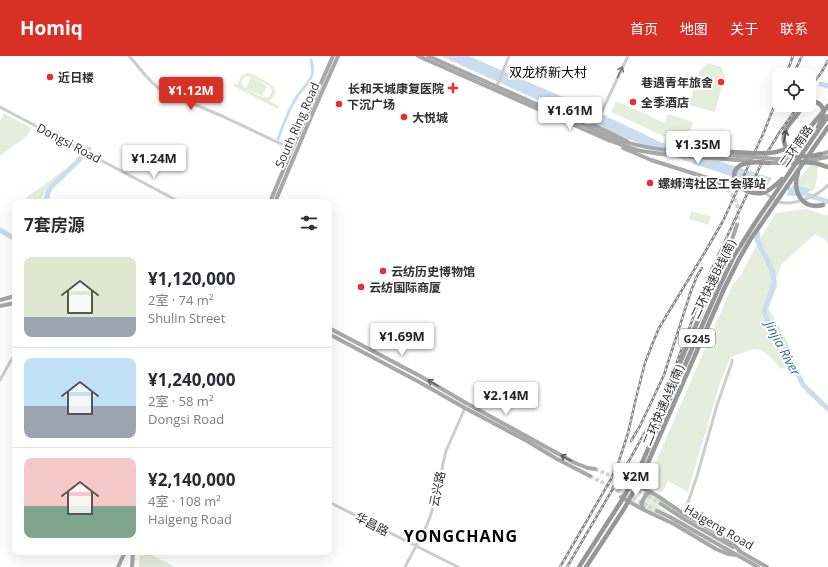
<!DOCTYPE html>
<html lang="zh">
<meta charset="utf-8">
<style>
body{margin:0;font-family:"Open Sans","Noto Sans SC",sans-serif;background:#f2f2f3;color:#2b2b33;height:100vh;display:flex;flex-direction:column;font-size:15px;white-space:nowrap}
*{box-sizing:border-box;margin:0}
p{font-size:13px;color:#7c7c81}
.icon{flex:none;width:22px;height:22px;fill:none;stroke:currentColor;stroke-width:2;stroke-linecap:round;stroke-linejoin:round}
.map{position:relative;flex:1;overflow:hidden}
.sheet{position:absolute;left:12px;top:143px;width:320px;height:356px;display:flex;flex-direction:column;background:#fff;border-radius:8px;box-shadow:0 4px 16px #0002}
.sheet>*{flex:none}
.fabs{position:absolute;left:772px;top:12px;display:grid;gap:8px}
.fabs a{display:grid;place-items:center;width:44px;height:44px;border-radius:8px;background:#fff;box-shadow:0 4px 16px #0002;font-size:20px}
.price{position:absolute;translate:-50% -34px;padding:0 9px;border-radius:4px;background:#fff;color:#222;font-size:13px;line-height:26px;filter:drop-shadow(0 1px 2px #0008)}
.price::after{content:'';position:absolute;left:50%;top:24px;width:12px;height:9px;margin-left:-6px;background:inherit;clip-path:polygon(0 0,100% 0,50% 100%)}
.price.active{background:#d93025;color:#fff}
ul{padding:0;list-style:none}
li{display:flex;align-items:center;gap:12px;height:100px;padding:0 12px}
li+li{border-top:1px solid #e1e1e2}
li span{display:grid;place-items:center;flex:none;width:112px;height:80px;border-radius:8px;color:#555}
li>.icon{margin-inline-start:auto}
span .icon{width:48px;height:48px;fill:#fffc;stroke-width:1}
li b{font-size:17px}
h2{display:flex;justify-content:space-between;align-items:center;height:48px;padding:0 12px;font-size:17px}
header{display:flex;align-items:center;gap:24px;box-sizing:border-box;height:56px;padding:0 20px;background:#d93025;color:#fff}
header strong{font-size:19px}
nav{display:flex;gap:22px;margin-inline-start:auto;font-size:14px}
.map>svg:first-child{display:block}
.green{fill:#e5eddd;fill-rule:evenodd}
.water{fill:#c9ddee}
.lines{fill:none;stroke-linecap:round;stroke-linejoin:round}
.canal{stroke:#c9ddee;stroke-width:3}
.river{stroke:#c9ddee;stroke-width:5}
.major-tunnel{stroke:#d6d6d6;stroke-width:4;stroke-dasharray:4 2;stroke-linecap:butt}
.minor{stroke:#cdcdcd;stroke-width:3}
.major{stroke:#a8a8a8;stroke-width:4}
.highway{stroke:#979797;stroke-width:4.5}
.rail-casing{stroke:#858585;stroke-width:2.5}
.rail{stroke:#fff;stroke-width:1;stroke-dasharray:3;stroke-linecap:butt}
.major-bridge{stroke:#a8a8a8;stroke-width:4}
.highway-bridge{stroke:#979797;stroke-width:4.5}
.oneway{stroke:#777}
.oneway2{stroke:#4f4f4f}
.oneway3{stroke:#606060}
.poi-dot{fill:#ec2c2f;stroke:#fff;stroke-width:1.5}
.labels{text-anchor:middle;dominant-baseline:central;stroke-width:4;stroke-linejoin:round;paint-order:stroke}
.shield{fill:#fff;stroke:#6e6e6e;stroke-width:1}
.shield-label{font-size:11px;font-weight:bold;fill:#303030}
.poi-label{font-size:12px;font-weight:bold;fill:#303030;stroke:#fff;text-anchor:start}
.street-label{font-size:12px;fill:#303030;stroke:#fff}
.neighbourhood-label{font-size:13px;fill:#000;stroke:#fff}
.water-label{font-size:13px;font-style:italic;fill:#3a6d96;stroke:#fff}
.district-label{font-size:16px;font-weight:bold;letter-spacing:1px;fill:#000;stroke:#fff}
</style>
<header>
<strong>Homiq</strong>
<nav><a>首页</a><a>地图</a><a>关于</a><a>联系</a></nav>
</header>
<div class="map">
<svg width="828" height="511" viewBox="0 0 828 511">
<rect width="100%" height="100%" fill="#fff"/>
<g class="green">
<polygon points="708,7 721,11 725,20 715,56 689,49 699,16"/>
<path d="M248,17C253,18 256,20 260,22C270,27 283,34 269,45L279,50L278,53L233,30L235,27L238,29C238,22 242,18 248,17ZM246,20L251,21L268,29L271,32L272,35C268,48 256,38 249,34L262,40L267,30L251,21L246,32C240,29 241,23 246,20Z"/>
<polygon points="616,45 665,67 668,58 693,66 686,86 661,79 611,56"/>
<polygon points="4,57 31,72 27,80 0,100 0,65"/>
<polygon points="816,103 818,105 817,122 814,135 794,128"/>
<path d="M64,114L65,116C55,124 43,132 42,146H26L23,144Z"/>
<path d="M807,153L828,160V189L825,183L815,178L782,208L776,222C780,231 771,243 769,253L786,282L796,308L780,313L777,308L768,299L761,294L752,293L731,301L728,307L720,327L688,436L668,425L662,437L649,429L648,424L733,228L741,219L759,184L776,157L797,154Z"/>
<polygon points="691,155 711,161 708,169 689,163"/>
<polygon points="648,439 652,439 662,445 659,450 670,459 658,453 655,458 643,452 642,449"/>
<polygon points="140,496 146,496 175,511 139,511"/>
</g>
<g class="water">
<path d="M441,0H469L606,60L660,86L772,122L767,130C753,126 738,123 724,118C627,86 534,42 441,0Z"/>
<path d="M794,128L812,134C803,138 795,142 786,139Z"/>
</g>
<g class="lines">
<path class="canal" d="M278,83C283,69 288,55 296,42C300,35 309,28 312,19C313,15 312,8 311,4"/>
<g class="river">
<polyline points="821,28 828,30"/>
<polyline points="790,133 828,146"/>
<polyline points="46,146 48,136 51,131 79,104 89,93"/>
<polyline points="0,174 15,183"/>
<polyline points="758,178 757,184 773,216 774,228 764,255 771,271 784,289 803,329 828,353"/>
</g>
<g class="major-tunnel">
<path d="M723,129C737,141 740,152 737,169"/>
<polyline points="595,413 626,426 661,448"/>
<polyline points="590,420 657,455"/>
</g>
<g class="minor">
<path d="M129,0C140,12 148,25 161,34L222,60L292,93"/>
<polyline points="496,32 509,0"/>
<polyline points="0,51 180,146"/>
<polyline points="595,70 628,0"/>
<path d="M766,138C770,140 774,144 779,146C794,150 818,140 828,129"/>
<polyline points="0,324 15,297"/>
<polyline points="329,446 458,511"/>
<polyline points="684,458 697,420 717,349 732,306 732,304"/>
<polyline points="405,511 426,471 430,461 436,441 443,408 446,395 465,352"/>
</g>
<g class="major">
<path d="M418,0L608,84C618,87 627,91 637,94C669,101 704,101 736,104"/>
<path d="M428,0L586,70C627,92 666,95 711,98"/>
<polyline points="589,70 595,70 627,85"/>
<polyline points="623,92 651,104 711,123 723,129"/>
<polyline points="718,98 737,100"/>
<polyline points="270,146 292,93 333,0"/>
<polyline points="275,146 314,54 338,0"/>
<polyline points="712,230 728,195 737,169"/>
<polyline points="0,244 15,240"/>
<polyline points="0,250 15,247"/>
<polyline points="329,272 420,320 466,347 575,407 588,412 595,413"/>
<polyline points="329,278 421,327 465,352 527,385 557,403 590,420"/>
<polyline points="629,425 656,439 684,458 721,479 733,488 740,495"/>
<polyline points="621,441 644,454 674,468 716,493 728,498 737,499"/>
<polyline points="661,448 684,463 733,491"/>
<path d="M643,452C639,448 644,442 647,438L651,436"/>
<polyline points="657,455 670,461 758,511"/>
<polyline points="739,495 767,511"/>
<polyline points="118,511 125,496"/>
<polyline points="132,511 133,496"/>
</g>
<g class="highway">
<polyline points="796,60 804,49"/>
<polyline points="801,82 828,50"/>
<polyline points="666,350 668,337 670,330 702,255 712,230"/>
</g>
<g class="rail-casing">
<g id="rail">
<polyline points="786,19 793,0"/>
<polyline points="793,19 802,0"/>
<polyline points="809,32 821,17 828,5"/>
<polyline points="631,385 640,370 664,319 691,235 697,220 702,212"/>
<polyline points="560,511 611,423 619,405 628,377 637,338 645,307 652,289 659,272 705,196 723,165 764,76 779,38"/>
<polyline points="567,511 621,419 654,360 667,333 708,221 764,102 779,77 799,49"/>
</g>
</g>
<use href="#rail" class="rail"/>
<g class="major-bridge">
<polyline points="819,99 828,96"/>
<polyline points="737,100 777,103 800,102"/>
<polyline points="736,104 752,105"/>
<polyline points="807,105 828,101"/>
<polyline points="767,107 798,107"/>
</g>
<g class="highway-bridge">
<path d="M809,46C813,45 815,45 818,47C828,53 822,63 818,71"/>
<path d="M796,60C792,65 787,70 785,76C781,87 787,98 799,100C806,101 814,100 821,98"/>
<path d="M708,98C715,98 722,96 730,96C757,96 779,104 801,82"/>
<polyline points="801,106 815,107 828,111"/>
<path d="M769,107C760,106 749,105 741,109C723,119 744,143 765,136C772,133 777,128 782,123"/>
<path d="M798,116C792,135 801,154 823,149"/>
<polyline points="579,511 622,444 638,416 716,238 734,200 755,167 828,60"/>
<polyline points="586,511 624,453 643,418 724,233 739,203 750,184 828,71"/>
</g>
</g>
<defs><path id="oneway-shaft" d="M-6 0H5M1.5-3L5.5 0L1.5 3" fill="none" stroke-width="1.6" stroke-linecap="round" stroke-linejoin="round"/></defs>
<use class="oneway" href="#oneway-shaft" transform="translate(620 16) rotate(-66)"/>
<use class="oneway2" href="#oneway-shaft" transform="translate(785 80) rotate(-79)"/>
<g class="oneway3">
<use href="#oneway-shaft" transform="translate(433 327) rotate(-149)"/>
<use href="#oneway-shaft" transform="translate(566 402) rotate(-151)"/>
</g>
<g class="poi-dot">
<circle cx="50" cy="21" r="4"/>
<circle cx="721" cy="26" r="4"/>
<path d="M451 26h4v4h4v4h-4v4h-4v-4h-4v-4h4z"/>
<circle cx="633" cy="46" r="4"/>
<circle cx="339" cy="48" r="4"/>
<circle cx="404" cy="61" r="4"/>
<circle cx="650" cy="127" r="4"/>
<circle cx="383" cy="215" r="4"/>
<circle cx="361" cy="231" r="4"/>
</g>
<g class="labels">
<rect class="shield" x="679" y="273" width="36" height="18" rx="3"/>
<g class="shield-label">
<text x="697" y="282">G245</text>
</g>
<g class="poi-label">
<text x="58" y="21">近日楼</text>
<text x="713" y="26" text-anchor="end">巷遇青年旅舍</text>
<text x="444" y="32" text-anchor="end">长和天城康复医院</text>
<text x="641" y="46">全季酒店</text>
<text x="347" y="48">下沉广场</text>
<text x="412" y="61">大悦城</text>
<text x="658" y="127">螺蛳湾社区工会驿站</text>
<text x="391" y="215">云纺历史博物馆</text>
<text x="369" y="231">云纺国际商厦</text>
</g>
<g class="street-label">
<text transform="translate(297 69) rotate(-66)">South Ring Road</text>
<text transform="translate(69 87) rotate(28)">Dongsi Road</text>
<text transform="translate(796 90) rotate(-55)">二环南路</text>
<text transform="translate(713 223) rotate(-64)">二环快速B线(南)</text>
<text transform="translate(663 349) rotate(-67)">二环快速A线(南)</text>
<text transform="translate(437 433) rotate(-78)">云兴路</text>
<text transform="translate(372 468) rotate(27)">华昌路</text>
<text transform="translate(719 471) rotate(30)">Haigeng Road</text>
</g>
<g class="neighbourhood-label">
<text x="548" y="16">双龙桥新大村</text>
</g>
<g class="water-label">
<text transform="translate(783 292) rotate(62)">Jinjia River</text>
</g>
<g class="district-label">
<text x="461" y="480">YONGCHANG</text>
</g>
</g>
</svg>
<div class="fabs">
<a><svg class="icon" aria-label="locate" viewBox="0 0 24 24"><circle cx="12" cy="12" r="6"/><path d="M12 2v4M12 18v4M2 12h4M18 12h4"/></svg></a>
</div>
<b class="price active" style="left:191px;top:55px">¥1.12M</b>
<b class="price" style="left:570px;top:75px">¥1.61M</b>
<b class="price" style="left:698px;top:109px">¥1.35M</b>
<b class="price" style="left:154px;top:123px">¥1.24M</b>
<b class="price" style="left:402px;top:301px">¥1.69M</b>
<b class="price" style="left:506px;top:360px">¥2.14M</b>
<b class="price" style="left:636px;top:441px">¥2M</b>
<section class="sheet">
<h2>7套房源<svg class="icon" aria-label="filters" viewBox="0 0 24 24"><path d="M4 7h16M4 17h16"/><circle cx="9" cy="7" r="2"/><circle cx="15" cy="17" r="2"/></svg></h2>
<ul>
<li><span style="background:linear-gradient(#dfe7d0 75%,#9aa5b1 0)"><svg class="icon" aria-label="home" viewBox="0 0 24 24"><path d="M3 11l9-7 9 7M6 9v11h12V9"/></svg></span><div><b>¥1,120,000</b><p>2室 · 74 m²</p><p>Shulin Street</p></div></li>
<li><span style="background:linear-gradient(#bfe0f5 60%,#9aa5b1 0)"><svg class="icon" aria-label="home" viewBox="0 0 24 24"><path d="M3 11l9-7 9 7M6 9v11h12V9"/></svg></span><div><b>¥1,240,000</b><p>2室 · 58 m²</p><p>Dongsi Road</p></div></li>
<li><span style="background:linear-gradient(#f6c9c9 60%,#7fa58c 0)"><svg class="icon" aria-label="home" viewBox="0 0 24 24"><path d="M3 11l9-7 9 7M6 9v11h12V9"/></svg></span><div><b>¥2,140,000</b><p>4室 · 108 m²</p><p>Haigeng Road</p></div></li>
</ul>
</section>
</div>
